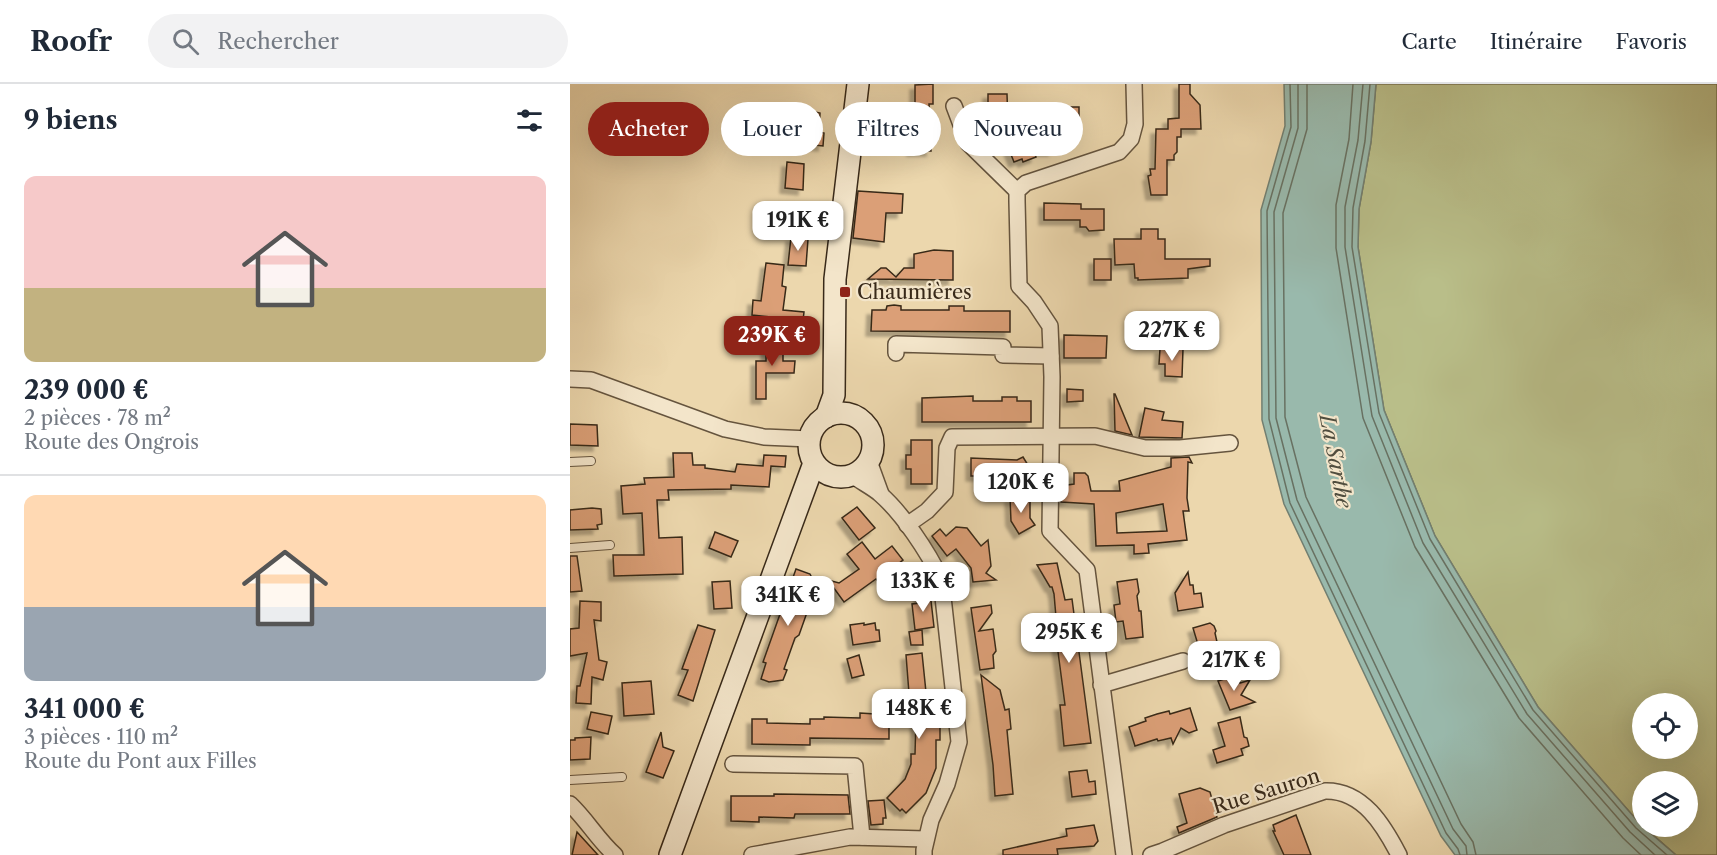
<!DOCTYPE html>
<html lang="fr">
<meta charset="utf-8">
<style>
body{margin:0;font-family:"Libre Caslon Text",serif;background:#f2f2f3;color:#1f2937;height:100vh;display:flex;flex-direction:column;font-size:22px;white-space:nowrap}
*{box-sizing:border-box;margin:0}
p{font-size:20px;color:#747a83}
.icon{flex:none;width:33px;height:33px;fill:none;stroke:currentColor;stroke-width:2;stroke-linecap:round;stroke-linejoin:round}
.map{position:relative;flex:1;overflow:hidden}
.panel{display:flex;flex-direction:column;background:#fff;width:570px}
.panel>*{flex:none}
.banner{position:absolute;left:18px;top:18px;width:570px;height:54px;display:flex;gap:12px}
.controls{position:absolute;left:1062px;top:609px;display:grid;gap:12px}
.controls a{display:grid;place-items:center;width:66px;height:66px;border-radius:50%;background:#fff;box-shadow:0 6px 24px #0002;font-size:30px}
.price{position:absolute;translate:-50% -51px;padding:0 14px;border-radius:12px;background:#fff;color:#222;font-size:20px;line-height:39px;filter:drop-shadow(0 2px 3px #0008)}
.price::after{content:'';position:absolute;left:50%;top:36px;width:18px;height:14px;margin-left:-9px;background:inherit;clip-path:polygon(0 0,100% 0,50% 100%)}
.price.selected{background:#8f2418;color:#fff}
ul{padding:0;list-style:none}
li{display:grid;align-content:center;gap:12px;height:318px;padding:0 24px}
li+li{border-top:2px solid #e0e1e3}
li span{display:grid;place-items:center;height:186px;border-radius:12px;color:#555}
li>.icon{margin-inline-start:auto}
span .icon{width:108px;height:108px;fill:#fffc;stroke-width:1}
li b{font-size:26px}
h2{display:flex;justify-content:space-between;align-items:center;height:72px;padding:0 24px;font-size:26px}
.tag{padding:0 21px;border-radius:27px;background:#fff;box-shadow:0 6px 24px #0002;font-size:21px;line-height:54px}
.tag.selected{background:#8f2418;color:#fff}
header{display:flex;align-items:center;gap:36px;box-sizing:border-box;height:84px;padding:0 30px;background:#fff;border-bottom:2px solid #e0e1e3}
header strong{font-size:28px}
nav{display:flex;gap:33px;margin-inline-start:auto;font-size:21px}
.search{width:420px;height:54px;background:#f2f2f3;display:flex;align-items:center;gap:15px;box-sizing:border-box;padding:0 21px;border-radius:33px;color:#747a83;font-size:22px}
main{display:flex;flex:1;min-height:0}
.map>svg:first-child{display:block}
.green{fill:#b9be89;stroke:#787451;stroke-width:1.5;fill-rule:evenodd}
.water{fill:#99b9ac;stroke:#727f71;stroke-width:1.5}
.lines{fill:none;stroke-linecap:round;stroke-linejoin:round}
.shore{stroke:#687162;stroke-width:1.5}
.building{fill:#db9f77;stroke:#382919;stroke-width:1.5;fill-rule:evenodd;filter:url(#shadow)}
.lane-casing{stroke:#65543e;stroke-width:10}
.street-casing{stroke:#65543e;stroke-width:18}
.secondary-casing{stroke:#382919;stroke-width:24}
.lane{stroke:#f3e5ca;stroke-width:8}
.street{stroke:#f3e5ca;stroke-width:15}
.secondary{stroke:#f3e5ca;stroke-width:21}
.poi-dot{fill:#8f2418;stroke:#f3e5ca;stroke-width:2}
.labels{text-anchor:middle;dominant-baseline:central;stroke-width:4.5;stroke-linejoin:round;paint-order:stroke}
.poi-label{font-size:20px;fill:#382919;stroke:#f3e5ca;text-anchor:start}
.street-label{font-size:20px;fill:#382919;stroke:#f3e5ca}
.water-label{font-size:21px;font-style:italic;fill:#504d3e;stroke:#f3e5ca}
</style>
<header>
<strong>Roofr</strong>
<div class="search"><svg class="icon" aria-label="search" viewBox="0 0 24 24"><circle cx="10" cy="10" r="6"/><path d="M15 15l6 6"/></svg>Rechercher</div>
<nav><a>Carte</a><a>Itinéraire</a><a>Favoris</a></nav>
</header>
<main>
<section class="panel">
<h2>9 biens<svg class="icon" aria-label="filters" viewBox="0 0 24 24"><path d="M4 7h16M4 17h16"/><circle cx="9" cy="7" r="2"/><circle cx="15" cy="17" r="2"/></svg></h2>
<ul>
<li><span style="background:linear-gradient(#f6c9c9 60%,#c2b280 0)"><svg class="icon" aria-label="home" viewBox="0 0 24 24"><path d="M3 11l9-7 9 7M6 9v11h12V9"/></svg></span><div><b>239 000 €</b><p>2 pièces · 78 m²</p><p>Route des Ongrois</p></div></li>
<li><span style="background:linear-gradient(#ffd9b3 60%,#9aa5b1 0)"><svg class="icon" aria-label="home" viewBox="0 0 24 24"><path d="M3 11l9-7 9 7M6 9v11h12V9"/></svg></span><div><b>341 000 €</b><p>3 pièces · 110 m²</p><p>Route du Pont aux Filles</p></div></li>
</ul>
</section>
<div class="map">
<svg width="1147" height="771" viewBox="0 0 1147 771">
<defs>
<filter id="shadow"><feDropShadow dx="-5" dy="5" stdDeviation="1.5" flood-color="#0004"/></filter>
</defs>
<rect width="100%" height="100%" fill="#ecd7ad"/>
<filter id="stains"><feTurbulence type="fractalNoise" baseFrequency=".00333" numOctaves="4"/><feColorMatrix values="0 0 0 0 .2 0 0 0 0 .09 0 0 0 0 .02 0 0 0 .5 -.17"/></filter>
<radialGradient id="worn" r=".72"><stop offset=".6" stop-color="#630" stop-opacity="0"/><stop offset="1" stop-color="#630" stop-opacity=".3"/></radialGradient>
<path class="green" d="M806,0H1147V771H1106L1073,742H1118V698H1072V742L1071,741L968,623L865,452L814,326L788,163L789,125L801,58ZM1072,620H1118V664H1072Z"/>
<polygon class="water" points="714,0 806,0 801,58 789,125 788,163 814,326 865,452 968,623 1071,741 1106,771 885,771 871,752 714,420 692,336 691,126 715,42"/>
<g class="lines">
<g class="shore">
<polyline points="720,0 721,43 697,127 699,335 720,419 876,749 888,765 890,771"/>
<polyline points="728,0 728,44 704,128 706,334 727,416 883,745 896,762 897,771"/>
<polyline points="737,0 737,45 713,129 715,333 736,413 891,740 903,758 906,771"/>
<polyline points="783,0 779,55 766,121 766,164 793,334 845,463 949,634 1053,754 1071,771"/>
<polyline points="793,0 788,56 775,123 775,163 802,332 853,459 957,630 1060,748 1085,771"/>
<polyline points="800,0 795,57 783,124 782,163 809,329 860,455 963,626 1066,744 1097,771"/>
</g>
</g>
<g class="building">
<polygon points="363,0 363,20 359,20 361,67 342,67 342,32 332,32 332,20 345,20 345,1"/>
<polygon points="609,0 620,0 620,10 630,21 631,45 611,45 611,53 607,53 607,68 604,71 604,76 597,76 597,111 581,111 578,92 581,91 580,85 585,85 586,45 598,45 598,35 609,34"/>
<polygon points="418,10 437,10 438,41 413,41 413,30 418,30"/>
<polygon points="482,23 509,23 509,37 506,37 506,59 483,59 483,67 464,67 466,73 453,78 452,75 444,78 438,63 499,40 483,41"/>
<polygon points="228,24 250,29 249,48 254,49 253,62 235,60 235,52 225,51"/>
<polygon points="217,78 234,80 233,106 215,104"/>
<polygon points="288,107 333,110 332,129 316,129 314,158 283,154"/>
<polygon points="474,119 511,120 511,125 534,125 534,146 519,147 516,143 510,143 510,136 474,136"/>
<polygon points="571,145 588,145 588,155 595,155 595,175 640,175 640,182 618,185 618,194 568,196 568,194 565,194 564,180 545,181 544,155 571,155"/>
<polygon points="221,153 238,155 236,182 218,181"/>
<polygon points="364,166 383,167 383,196 298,195 311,184 316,184 326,193 334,184 344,184 344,170"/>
<rect x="524" y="175" width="17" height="21"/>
<polygon points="196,179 214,181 212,202 216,203 213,226 234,228 232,245 210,243 211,234 182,231 183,216 191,217"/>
<polygon points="324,221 331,222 331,226 379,226 379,222 394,222 394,227 440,227 440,248 301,247 302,226 316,226 317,222"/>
<polygon points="494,251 537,252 536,274 494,274"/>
<polygon points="196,257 213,257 213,277 225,277 224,289 196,289 196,315 186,315 186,277 196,277"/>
<polygon points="590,265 613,265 612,293 595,292 595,280 589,280"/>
<polygon points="497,305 513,306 513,317 497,318"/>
<polygon points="544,310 545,310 562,351 545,347"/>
<polygon points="403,312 403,317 432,317 432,313 447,313 447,317 461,317 461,338 352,338 352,314"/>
<polygon points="575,324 594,328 592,336 613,338 612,354 569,353"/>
<polygon points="0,340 27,341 28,362 0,361"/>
<polygon points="341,356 362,356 362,400 341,400 341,385 336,385 336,371 341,371"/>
<polygon points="103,369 122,369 123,381 135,381 135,384 165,388 167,380 193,382 194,371 216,372 215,383 201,382 199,403 161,401 161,405 98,406 99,416 87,416 89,454 112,453 113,490 44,492 43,471 74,471 72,429 53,430 51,402 75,400 74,394 104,393"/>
<polygon points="453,373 461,386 451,392 401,392 401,374 447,376"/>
<path d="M619,373L622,379L618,378L617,414L619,427H613L617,456L578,460L579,469L564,470V461L526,462L524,420L491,418L490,402L504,400V389H515L518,392L521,407H550L549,397L601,383V374ZM593,420L597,447L547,449L546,429Z"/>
<polygon points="440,414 460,414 460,434 465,441 449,450 441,437"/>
<polygon points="287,423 305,444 289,456 272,434"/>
<polygon points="22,424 31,425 32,440 27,441 28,445 0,446 0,426"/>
<polygon points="386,443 397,444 411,462 418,456 421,482 416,489 426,496 403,498 401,484 386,465 377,472 362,452 370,445 376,452"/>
<polygon points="145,448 168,457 161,473 139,464"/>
<polygon points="292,458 305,475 322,462 333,476 307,496 306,495 274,518 258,496 269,499 289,485 277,470"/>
<polygon points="0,472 7,472 12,507 0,508"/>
<polygon points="487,479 495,516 502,515 521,659 494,662 490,621 495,621 485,545 487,545 484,510 482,503 480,503 467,481"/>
<polygon points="226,485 240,490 243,496 233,526 240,520 229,551 225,554 214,585 217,586 213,596 199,598 191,595 196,579 193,578"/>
<polygon points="618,488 620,501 623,501 624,510 631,509 633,523 608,527 605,509"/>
<polygon points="567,495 569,508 567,512 569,527 571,527 573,553 556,555 553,537 546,538 544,521 550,520 547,498"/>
<polygon points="160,497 162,524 144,525 142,498"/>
<polygon points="360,508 364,543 345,546 342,520 350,519 349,510"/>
<polygon points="10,517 31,518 31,537 24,536 29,576 37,578 33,596 22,593 21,620 6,619 7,602 10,602 17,569 0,572 0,545 9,544"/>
<polygon points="421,521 422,529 409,547 423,545 426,567 423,571 424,584 410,586 401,524"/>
<polygon points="294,539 294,541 305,539 306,546 309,546 310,557 283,561 280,541"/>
<polygon points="640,539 644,542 646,547 645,549 647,558 645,558 648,569 632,574 623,544"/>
<polygon points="128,541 145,546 123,617 108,611 118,586 112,585"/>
<polygon points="352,546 353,561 341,561 339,548"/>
<polygon points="352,569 357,618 364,618 366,641 370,641 370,656 366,656 366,684 356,709 336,729 332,725 330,727 317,714 335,695 341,680 341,670 345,670 346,634 341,635 336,571"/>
<polygon points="289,571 294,591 282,594 277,575"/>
<polygon points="411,591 430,606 435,626 439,625 441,645 437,646 443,710 425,712 423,681"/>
<polygon points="667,591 670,599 680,596 671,611 685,618 660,626 648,597"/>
<polygon points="81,597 84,630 54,632 52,599"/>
<polygon points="620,624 627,646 619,649 611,644 603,660 601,654 588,657 587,655 565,662 559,643 576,637 575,634 587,630 599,627 600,630"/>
<polygon points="21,628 42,632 38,650 17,645"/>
<polygon points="290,629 305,630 305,634 319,634 319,655 240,654 240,661 182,660 182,635 197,635 197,639 240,640 240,635 254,635 254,633 290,634"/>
<polygon points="670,633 674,653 677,654 679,662 671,665 673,671 647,679 643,666 655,662 648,639"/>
<polygon points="91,648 93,663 104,667 93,694 76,688"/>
<polygon points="21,653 20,675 0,676 0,656 5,656 5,654"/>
<polygon points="517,686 519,698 525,697 526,710 502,713 499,688"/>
<polygon points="630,704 640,708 647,733 609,749 607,743 617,739 609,710"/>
<polygon points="204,710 278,711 280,730 225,730 224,734 189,733 189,738 161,737 161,712 204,712"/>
<polygon points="314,716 316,734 313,734 313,740 301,741 298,717"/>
<polygon points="726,731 741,771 714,771 703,747 705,747 703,741"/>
<polygon points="524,741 528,757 524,762 487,765 488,771 433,771 433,766 497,752 496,745"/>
<polygon points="7,748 28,771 2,771"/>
</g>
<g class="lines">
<g class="lane-casing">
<g id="lane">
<polyline points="0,378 21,377"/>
<polyline points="0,464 40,461"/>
<polyline points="0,696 52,693"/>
</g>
</g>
<g class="street-casing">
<g id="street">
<polyline points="384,22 398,59 447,107"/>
<polyline points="326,269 326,260 433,263 433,271 481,272"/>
<polyline points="0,295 21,296 155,345 194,353 240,355"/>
<polyline points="299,377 311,410"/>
<path d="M282,391C291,398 302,403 310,410C333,430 358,468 371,495L389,658L377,700L361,736L354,766V771"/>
<polyline points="337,441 357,427 375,408 377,364 382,353 525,352 575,364 610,364 660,359"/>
<polyline points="531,601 613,577"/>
<polyline points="163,680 285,682 292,753"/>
<path d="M0,720C17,736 28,756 45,771"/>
<polyline points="182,771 280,753 356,755"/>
<polyline points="554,771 517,486 480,447 482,293 480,242 464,218 449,202 447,117 447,107 456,99 549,68 561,55 565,40 564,0"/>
<path d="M581,771L593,767L654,741L755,707C793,706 814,742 829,771"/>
</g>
</g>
<g class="secondary-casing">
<g id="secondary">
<circle cx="271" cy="361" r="32"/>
<polyline points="256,333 264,311 265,195 288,0"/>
<polyline points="100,771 244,379"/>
</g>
</g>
<use href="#lane" class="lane"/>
<use href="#street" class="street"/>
<use href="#secondary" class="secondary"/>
</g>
<rect class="poi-dot" x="269" y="202" width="12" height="12" rx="3"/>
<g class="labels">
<g class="poi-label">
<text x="287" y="208">Chaumières</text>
</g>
<g class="street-label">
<text transform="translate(696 707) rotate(-17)">Rue Sauron</text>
</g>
<g class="water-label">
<text transform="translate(766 377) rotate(79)">La Sarthe</text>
</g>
</g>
<rect width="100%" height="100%" filter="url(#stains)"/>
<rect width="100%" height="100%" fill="url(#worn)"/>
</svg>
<div class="controls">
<a><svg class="icon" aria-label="locate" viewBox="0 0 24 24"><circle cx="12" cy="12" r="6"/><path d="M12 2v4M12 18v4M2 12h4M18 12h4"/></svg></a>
<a><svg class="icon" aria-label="layers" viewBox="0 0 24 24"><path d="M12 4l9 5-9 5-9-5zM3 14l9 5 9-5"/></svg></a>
</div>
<b class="price" style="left:228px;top:168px">191K €</b>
<b class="price" style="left:602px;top:278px">227K €</b>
<b class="price selected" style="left:202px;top:283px">239K €</b>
<b class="price" style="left:451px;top:430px">120K €</b>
<b class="price" style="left:353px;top:529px">133K €</b>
<b class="price" style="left:218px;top:543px">341K €</b>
<b class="price" style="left:499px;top:580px">295K €</b>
<b class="price" style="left:664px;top:608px">217K €</b>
<b class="price" style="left:349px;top:656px">148K €</b>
<div class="banner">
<a class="tag selected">Acheter</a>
<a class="tag">Louer</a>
<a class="tag">Filtres</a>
<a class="tag">Nouveau</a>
</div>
</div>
</main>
